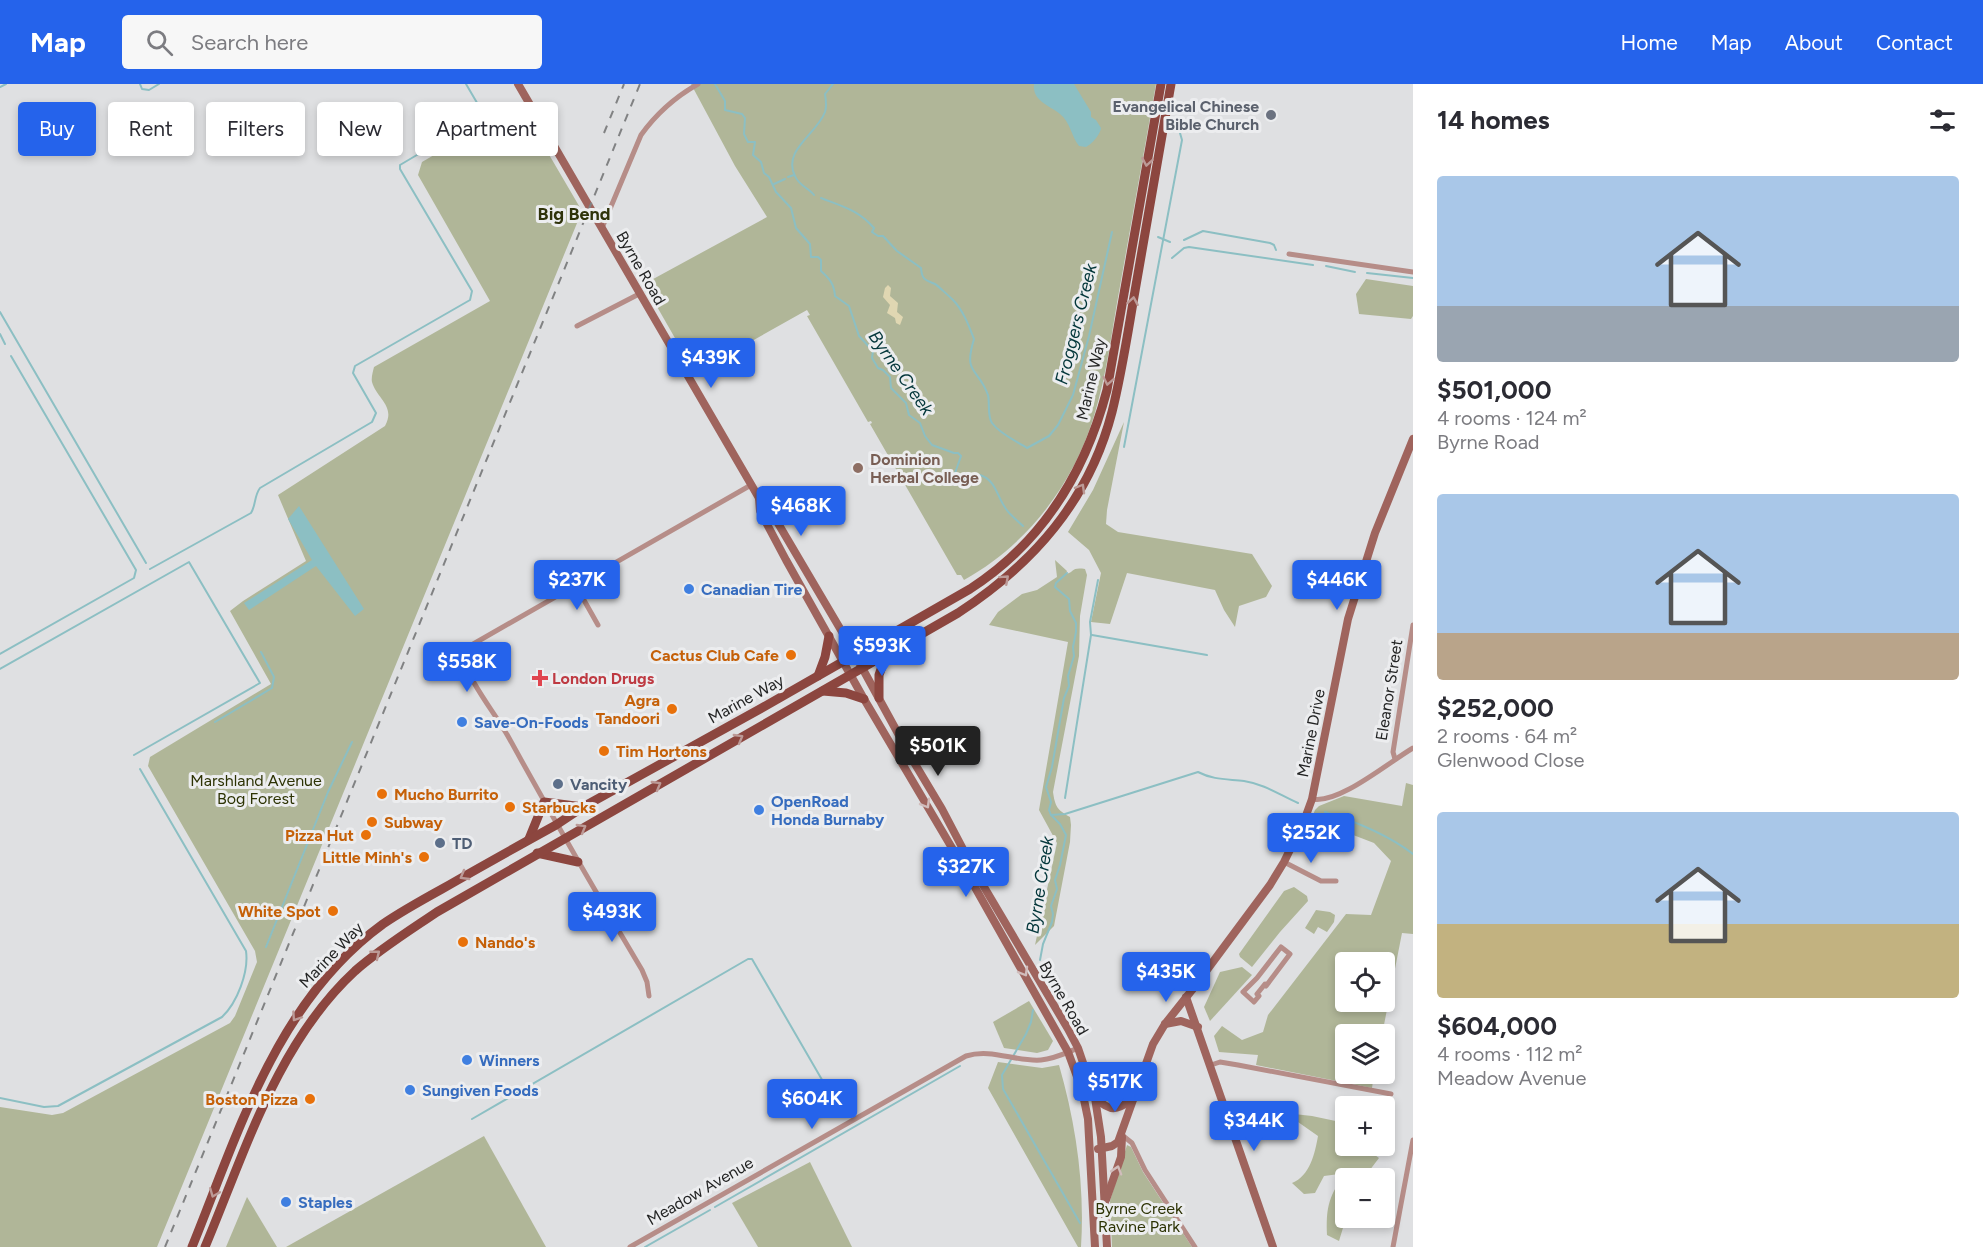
<!DOCTYPE html>
<meta charset="utf-8">
<style>
body{margin:0;font-family:Figtree,sans-serif;background:#f7f7f7;color:#2b2b33;height:100vh;display:flex;flex-direction:column;font-size:22px;white-space:nowrap}
*{box-sizing:border-box;margin:0}
p{font-size:20px;color:#7c7c81}
.icon{flex:none;width:33px;height:33px;fill:none;stroke:currentColor;stroke-width:2;stroke-linecap:round;stroke-linejoin:round}
.map{position:relative;flex:1;overflow:hidden}
.details{display:flex;flex-direction:column;background:#fff;width:570px}
.details>*{flex:none}
.banner{position:absolute;left:18px;top:18px;width:570px;height:54px;display:flex;gap:12px}
.buttons{position:absolute;left:1335px;top:868px;display:grid;gap:12px}
.buttons a{display:grid;place-items:center;width:60px;height:60px;border-radius:6px;background:#fff;box-shadow:0 3px 9px #0003;font-size:30px}
.price{position:absolute;translate:-50% -51px;padding:0 14px;border-radius:6px;background:#2563eb;color:#fff;font-size:20px;line-height:39px;filter:drop-shadow(0 2px 3px #0008)}
.price::after{content:'';position:absolute;left:50%;top:36px;width:18px;height:14px;margin-left:-9px;background:inherit;clip-path:polygon(0 0,100% 0,50% 100%)}
.price.selected{background:#222;color:#fff}
ul{padding:0;list-style:none}
li{display:grid;align-content:center;gap:12px;height:318px;padding:0 24px}
li span{display:grid;place-items:center;height:186px;border-radius:6px;color:#555}
li>.icon{margin-inline-start:auto}
span .icon{width:108px;height:108px;fill:#fffc;stroke-width:1}
li b{font-size:26px}
h2{display:flex;justify-content:space-between;align-items:center;height:72px;padding:0 24px;font-size:26px}
.pill{padding:0 21px;border-radius:6px;background:#fff;box-shadow:0 3px 9px #0003;font-size:21px;line-height:54px}
.pill.selected{background:#2563eb;color:#fff}
header{display:flex;align-items:center;gap:36px;box-sizing:border-box;height:84px;padding:0 30px;background:#2563eb;color:#fff}
header strong{font-size:28px}
nav{display:flex;gap:33px;margin-inline-start:auto;font-size:21px}
.search{width:420px;height:54px;background:#f7f7f7;display:flex;align-items:center;gap:15px;box-sizing:border-box;padding:0 21px;border-radius:6px;color:#7c7c81;font-size:22px}
main{display:flex;flex:1;min-height:0}
.map>svg:first-child{display:block}
.green{fill:#b0b698;fill-rule:evenodd}
.sand{fill:#e0d7b2}
.water{fill:#8cbfc3}
.lines{fill:none;stroke-linecap:round;stroke-linejoin:round}
.stream{stroke:#8cbfc3;stroke-width:2}
.street{stroke:#b68d88;stroke-width:5}
.secondary{stroke:#9f645d;stroke-width:8}
.primary{stroke:#8c463f;stroke-width:9}
.rail{stroke:#818283;stroke-width:2;stroke-dasharray:8 8;stroke-linecap:butt}
.oneway{stroke:#bc9a97}
.oneway2{stroke:#d1bdbc}
.worship-dot{fill:#6b7280;stroke:#ecedef;stroke-width:2}
.education-dot{fill:#8d6e63;stroke:#ecedef;stroke-width:2}
.shop-dot{fill:#3f7fe0;stroke:#ecedef;stroke-width:2}
.food-dot{fill:#e8710a;stroke:#ecedef;stroke-width:2}
.health-dot{fill:#e0444e;stroke:#ecedef;stroke-width:2}
.service-dot{fill:#5c6f8a;stroke:#ecedef;stroke-width:2}
.labels{text-anchor:middle;dominant-baseline:central;stroke-width:6;stroke-linejoin:round;paint-order:stroke}
.worship-label{font-size:16px;font-weight:bold;fill:#5b616d;stroke:#ecedef;text-anchor:end}
.street-label{font-size:16px;fill:#232424;stroke:#ecedef}
.education-label{font-size:16px;font-weight:bold;fill:#785e54;stroke:#ecedef;text-anchor:start}
.shop-label{font-size:16px;font-weight:bold;fill:#366cbe;stroke:#ecedef;text-anchor:start}
.food-label{font-size:16px;font-weight:bold;fill:#c56008;stroke:#ecedef;text-anchor:end}
.health-label{font-size:16px;font-weight:bold;fill:#be3a42;stroke:#ecedef;text-anchor:start}
.park-label{font-size:16px;fill:#2d3304;stroke:#ecedef}
.service-label{font-size:16px;font-weight:bold;fill:#4e5e75;stroke:#ecedef;text-anchor:start}
.neighbourhood-label{font-size:18px;font-weight:bold;fill:#2f330a;stroke:#ecedef}
.water-label{font-size:18px;font-style:italic;fill:#03363a;stroke:#ecedef}
</style>
<header>
<strong>Map</strong>
<div class="search"><svg class="icon" aria-label="search" viewBox="0 0 24 24"><circle cx="10" cy="10" r="6"/><path d="M15 15l6 6"/></svg>Search here</div>
<nav><a>Home</a><a>Map</a><a>About</a><a>Contact</a></nav>
</header>
<main>
<div class="map">
<svg width="1413" height="1163" viewBox="0 0 1413 1163">
<rect width="100%" height="100%" fill="#dfe0e2"/>
<g class="green">
<path d="M691,0H1156C1144,68 1132,135 1120,202C1112,245 1107,290 1094,332C1073,401 1027,461 964,496L961,491H957L870,340L872,339L871,337L868,338L807,232L810,231L807,226L695,289L644,200L767,133L735,82Z"/>
<path d="M520,21L582,127L157,1163H0V1023L52,1031L63,1029L230,939L235,932L257,878L255,867L148,682L150,673L271,600L230,527L243,517L306,477L278,411L385,342C396,322 377,315 372,298C371,294 373,287 374,283L490,217L418,91L422,78Z"/>
<polygon points="1366,195 1413,202 1413,232 1411,235 1359,230 1356,210"/>
<polygon points="1124,338 1107,426 1106,440 1118,448 1252,470 1272,502 1266,513 1239,522 1235,543 1224,526 1215,506 1127,489 1110,540 1091,538 1101,489 1089,466 1068,448 1093,406"/>
<path d="M1055,476L1067,487L1066,490C1075,488 1071,483 1085,485L1087,491L1080,532L1079,572L1053,708C1055,722 1057,726 1070,733L1071,741L1070,758L1054,842L1035,861L1057,759L1039,726L1068,558L989,541L998,528L1022,510L1037,506L1057,493Z"/>
<path d="M1406,699L1413,701V850L1402,849L1382,951H1346V990H1374L1372,1004L1256,981L1258,971L1219,968L1214,952L1222,942L1242,956L1263,948L1268,931L1346,830L1371,831L1391,777L1374,759L1348,749L1329,747L1310,738L1315,726L1319,722L1344,712L1402,722ZM1346,879H1384V918H1346Z"/>
<polygon points="1294,803 1307,812 1308,817 1280,848 1252,883 1240,873 1239,870 1284,807"/>
<polygon points="1316,826 1330,828 1335,831 1334,838 1327,848 1318,843 1314,850 1305,844"/>
<polygon points="1242,883 1252,891 1210,937 1204,923 1220,888"/>
<polygon points="1029,917 1053,957 1048,966 1037,969 1004,964 993,938"/>
<path d="M998,978L1042,984L1059,981C1076,1040 1085,1101 1081,1163H1078L988,1004Z"/>
<path d="M1294,1030L1312,1032L1345,1039L1346,1062H1369L1368,1066L1379,1074L1363,1095H1346V1134L1339,1157L1327,1151C1326,1126 1328,1114 1342,1094L1339,1090L1324,1092L1315,1109L1304,1110L1292,1099C1310,1092 1315,1069 1318,1052L1298,1038Z"/>
<polygon points="484,1052 546,1163 286,1163"/>
<polygon points="1127,1061 1131,1063 1143,1088 1192,1163 1112,1163 1110,1117"/>
<polygon points="810,1078 852,1163 758,1163 732,1119"/>
<polygon points="247,1113 277,1163 226,1163"/>
</g>
<polygon class="sand" points="888,201 891,204 890,212 898,219 897,228 903,233 900,241 896,239 895,234 887,229 890,221 883,213 885,204"/>
<g class="water">
<path d="M1034,0H1074L1091,28V33L1096,36L1101,44C1100,51 1092,60 1086,63L1079,62C1071,52 1071,39 1060,30C1049,21 1032,17 1034,0Z"/>
<polygon points="299,422 364,525 355,532 316,482 249,526 244,519 312,476 288,435"/>
</g>
<g class="lines">
<g class="stream">
<polyline points="140,0 142,5 149,6 159,0"/>
<path d="M715,0L725,17V26L742,30L745,34L744,50L748,58H755L753,71L761,78L764,89L769,93L776,108L791,124L796,144L810,160L811,173H818L821,176V187C830,195 834,200 835,212L849,222L859,252L873,267L872,274L878,284L883,286L890,293L891,304L906,319L909,331L920,339L925,352L932,361L954,369H958L961,372L954,392C961,397 973,396 980,391C996,396 997,413 1006,425C1010,431 1018,437 1023,442"/>
<polyline points="0,3 6,0"/>
<polyline points="788,93 794,91"/>
<polyline points="774,100 785,95"/>
<path d="M814,111C809,104 799,102 795,92C782,66 817,50 825,28C827,22 826,16 825,10L833,0"/>
<path d="M821,114C844,123 858,126 874,144L872,148L878,152H883L897,167L921,184C922,196 925,196 935,200C937,201 951,214 953,216C963,226 969,242 974,255C963,291 978,283 988,311C990,319 987,332 992,339C1000,350 1016,357 1027,364L1049,352L1058,341L1073,311L1089,252L1112,148"/>
<polyline points="1158,153 1170,158"/>
<polyline points="1184,156 1203,147 1270,159 1274,161 1276,166"/>
<polyline points="1172,174 1184,164 1189,163 1313,181"/>
<polyline points="1326,182 1355,188"/>
<polyline points="1367,189 1413,194"/>
<polyline points="0,228 146,479"/>
<polyline points="0,250 5,260"/>
<polyline points="1124,363 1182,56 1180,49"/>
<path d="M150,485L251,429C256,421 254,412 260,404L372,338L376,329L353,289L355,282L470,216L472,207L400,85V81L481,33L483,29L466,0"/>
<polyline points="1092,551 1207,571"/>
<polyline points="0,570 134,494 136,486 11,272"/>
<polyline points="0,585 189,478 260,599 134,671"/>
<polyline points="215,638 272,604 274,593 261,568"/>
<polyline points="1065,714 1091,551 1090,538 1098,496"/>
<path d="M1325,728C1357,738 1387,750 1413,770"/>
<path d="M1051,731L1065,730L1198,688C1213,696 1228,695 1244,697C1264,700 1280,711 1298,719"/>
<polyline points="266,863 328,708 352,658"/>
<polyline points="1040,876 1043,860 1052,838 1053,830 1051,822 1057,805 1055,796 1060,781 1066,751 1060,740 1051,731 1049,726 1051,718 1046,703 1052,683 1064,614 1069,602 1068,592 1074,572 1073,563 1076,548 1076,539 1070,527 1069,515 1055,503 1056,499 1067,489"/>
<polyline points="1033,926 1031,938 1026,950 1002,991 1003,1005 1080,1139"/>
<path d="M0,1014L44,1023L58,1022L222,933C237,919 249,888 246,867L140,685"/>
<polyline points="472,1035 748,875 752,875 843,1032"/>
<polyline points="715,1123 960,982"/>
<polyline points="645,1163 710,1126"/>
</g>
<g class="street">
<path d="M602,144L641,51C656,30 675,13 698,0"/>
<polyline points="1289,170 1413,188"/>
<polyline points="577,242 641,209"/>
<polyline points="576,502 598,541"/>
<polyline points="1395,675 1393,668 1413,541"/>
<path d="M1312,715C1338,721 1389,678 1413,664"/>
<polyline points="1284,778 1321,797 1336,797"/>
<polygon points="1281,863 1290,870 1266,902 1265,900 1257,910 1259,912 1254,918 1243,908 1257,894"/>
<path d="M649,912L647,898L642,886C596,809 552,732 509,654C495,629 475,606 464,579C461,573 464,568 468,563L751,401"/>
<polyline points="1211,981 1220,978 1238,981 1391,1010"/>
<polyline points="1122,1051 1132,1059 1145,1086 1195,1163"/>
<path d="M630,1163L966,972C992,964 1015,978 1041,976C1054,975 1066,969 1078,964"/>
<polyline points="1393,1163 1413,1056"/>
</g>
<g class="secondary">
<polyline points="518,0 759,414 769,424 848,558 912,675 942,725 974,786 1068,945 1078,964 1095,1014 1101,1053 1107,1163"/>
<polyline points="759,414 760,427 786,476 864,615 968,791 1068,968 1082,1006 1088,1035 1095,1163"/>
<polyline points="1186,913 1273,1163"/>
<polyline points="1165,940 1181,937 1198,943"/>
<path d="M1095,1014C1111,1028 1116,1027 1133,1015"/>
<polyline points="1098,1065 1112,1062 1118,1058 1153,960 1165,940 1192,906 1270,801 1284,778 1304,737 1312,715 1348,535 1375,449 1413,355"/>
<polyline points="1106,1116 1121,1073 1122,1053"/>
</g>
<g class="primary">
<polyline points="818,592 825,573 829,552"/>
<polyline points="823,607 846,609 864,615"/>
<polyline points="879,614 879,591 886,571"/>
<polyline points="529,755 544,718 583,723"/>
<polyline points="537,769 578,778"/>
<path d="M192,1163C239,1047 277,917 383,840C402,827 422,816 442,805C480,783 518,762 556,741L583,723L760,625L970,505C1043,458 1085,389 1107,306L1161,0"/>
<path d="M205,1163C245,1068 277,959 355,887C380,865 409,847 437,828L958,529C1033,480 1089,417 1112,328C1122,288 1128,247 1135,207C1147,138 1159,69 1171,0"/>
</g>
<g class="rail">
<polyline points="604,49 624,0"/>
<polyline points="165,1163 640,0"/>
</g>
</g>
<defs><path id="oneway-chevron" d="M-2-3.5L2.5 0L-2 3.5" fill="none" stroke-width="1.6" stroke-linecap="round" stroke-linejoin="round" transform="scale(1.5)"/></defs>
<g class="oneway">
<use href="#oneway-chevron" transform="translate(1147 78) rotate(100)"/>
<use href="#oneway-chevron" transform="translate(1133 217) rotate(-80)"/>
<use href="#oneway-chevron" transform="translate(1108 297) rotate(101)"/>
<use href="#oneway-chevron" transform="translate(1081 404) rotate(-60)"/>
<use href="#oneway-chevron" transform="translate(1005 495) rotate(-42)"/>
<use href="#oneway-chevron" transform="translate(739 654) rotate(-30)"/>
<use href="#oneway-chevron" transform="translate(657 701) rotate(-30)"/>
<use href="#oneway-chevron" transform="translate(582 744) rotate(-30)"/>
<use href="#oneway-chevron" transform="translate(464 792) rotate(150)"/>
<use href="#oneway-chevron" transform="translate(376 870) rotate(-39)"/>
<use href="#oneway-chevron" transform="translate(296 933) rotate(124)"/>
<use href="#oneway-chevron" transform="translate(214 1109) rotate(112)"/>
</g>
<g class="oneway2">
<use href="#oneway-chevron" transform="translate(926 720) rotate(60)"/>
<use href="#oneway-chevron" transform="translate(1024 888) rotate(60)"/>
<use href="#oneway-chevron" transform="translate(1117 1086) rotate(-73)"/>
</g>
<circle class="worship-dot" cx="1271" cy="31" r="6"/>
<circle class="education-dot" cx="858" cy="384" r="6"/>
<g class="shop-dot">
<circle cx="689" cy="505" r="6"/>
<circle cx="462" cy="638" r="6"/>
<circle cx="759" cy="726" r="6"/>
<circle cx="467" cy="976" r="6"/>
<circle cx="410" cy="1006" r="6"/>
<circle cx="286" cy="1118" r="6"/>
</g>
<g class="food-dot">
<circle cx="791" cy="571" r="6"/>
<circle cx="672" cy="625" r="6"/>
<circle cx="604" cy="667" r="6"/>
<circle cx="382" cy="710" r="6"/>
<circle cx="510" cy="723" r="6"/>
<circle cx="372" cy="738" r="6"/>
<circle cx="366" cy="751" r="6"/>
<circle cx="424" cy="773" r="6"/>
<circle cx="333" cy="827" r="6"/>
<circle cx="463" cy="858" r="6"/>
<circle cx="310" cy="1015" r="6"/>
</g>
<path class="health-dot" d="M537 585h6v6h6v6h-6v6h-6v-6h-6v-6h6z"/>
<g class="service-dot">
<circle cx="558" cy="700" r="6"/>
<circle cx="440" cy="759" r="6"/>
</g>
<g class="labels">
<g class="worship-label">
<text x="1259" y="22">Evangelical Chinese<tspan x="1259" dy="18">Bible Church</tspan></text>
</g>
<g class="street-label">
<text transform="translate(641 184) rotate(60)">Byrne Road</text>
<text transform="translate(1091 295) rotate(-77)">Marine Way</text>
<text transform="translate(1389 606) rotate(-81)">Eleanor Street</text>
<text transform="translate(746 615) rotate(-29)">Marine Way</text>
<text transform="translate(1311 649) rotate(-79)">Marine Drive</text>
<text transform="translate(331 871) rotate(-46)">Marine Way</text>
<text transform="translate(1064 914) rotate(60)">Byrne Road</text>
<text transform="translate(700 1107) rotate(-30)">Meadow Avenue</text>
</g>
<g class="education-label">
<text x="870" y="375">Dominion<tspan x="870" dy="18">Herbal College</tspan></text>
</g>
<g class="shop-label">
<text x="701" y="505">Canadian Tire</text>
<text x="474" y="638">Save-On-Foods</text>
<text x="771" y="717">OpenRoad<tspan x="771" dy="18">Honda Burnaby</tspan></text>
<text x="479" y="976">Winners</text>
<text x="422" y="1006">Sungiven Foods</text>
<text x="298" y="1118">Staples</text>
</g>
<g class="food-label">
<text x="779" y="571">Cactus Club Cafe</text>
<text x="660" y="616">Agra<tspan x="660" dy="18">Tandoori</tspan></text>
<text x="616" y="667" text-anchor="start">Tim Hortons</text>
<text x="394" y="710" text-anchor="start">Mucho Burrito</text>
<text x="522" y="723" text-anchor="start">Starbucks</text>
<text x="384" y="738" text-anchor="start">Subway</text>
<text x="354" y="751">Pizza Hut</text>
<text x="412" y="773">Little Minh's</text>
<text x="321" y="827">White Spot</text>
<text x="475" y="858" text-anchor="start">Nando's</text>
<text x="298" y="1015">Boston Pizza</text>
</g>
<g class="health-label">
<text x="552" y="594">London Drugs</text>
</g>
<g class="park-label">
<text x="256" y="696">Marshland Avenue<tspan x="256" dy="18">Bog Forest</tspan></text>
<text x="1139" y="1124">Byrne Creek<tspan x="1139" dy="18">Ravine Park</tspan></text>
</g>
<g class="service-label">
<text x="570" y="700">Vancity</text>
<text x="452" y="759">TD</text>
</g>
<g class="neighbourhood-label">
<text x="574" y="130">Big Bend</text>
</g>
<g class="water-label">
<text transform="translate(1076 240) rotate(-76)">Froggers Creek</text>
<text transform="translate(901 289) rotate(55)">Byrne Creek</text>
<text transform="translate(1040 801) rotate(-81)">Byrne Creek</text>
</g>
</g>
</svg>
<div class="buttons">
<a><svg class="icon" aria-label="locate" viewBox="0 0 24 24"><circle cx="12" cy="12" r="6"/><path d="M12 2v4M12 18v4M2 12h4M18 12h4"/></svg></a>
<a><svg class="icon" aria-label="layers" viewBox="0 0 24 24"><path d="M12 4l9 5-9 5-9-5zM3 14l9 5 9-5"/></svg></a>
<a>+</a>
<a>−</a>
</div>
<b class="price" style="left:711px;top:305px">$439K</b>
<b class="price" style="left:801px;top:453px">$468K</b>
<b class="price" style="left:577px;top:527px">$237K</b>
<b class="price" style="left:1337px;top:527px">$446K</b>
<b class="price" style="left:882px;top:593px">$593K</b>
<b class="price" style="left:467px;top:609px">$558K</b>
<b class="price selected" style="left:938px;top:693px">$501K</b>
<b class="price" style="left:1311px;top:780px">$252K</b>
<b class="price" style="left:966px;top:814px">$327K</b>
<b class="price" style="left:612px;top:859px">$493K</b>
<b class="price" style="left:1166px;top:919px">$435K</b>
<b class="price" style="left:1115px;top:1029px">$517K</b>
<b class="price" style="left:812px;top:1046px">$604K</b>
<b class="price" style="left:1254px;top:1068px">$344K</b>
<div class="banner">
<a class="pill selected">Buy</a>
<a class="pill">Rent</a>
<a class="pill">Filters</a>
<a class="pill">New</a>
<a class="pill">Apartment</a>
</div>
</div>
<section class="details">
<h2>14 homes<svg class="icon" aria-label="filters" viewBox="0 0 24 24"><path d="M4 7h16M4 17h16"/><circle cx="9" cy="7" r="2"/><circle cx="15" cy="17" r="2"/></svg></h2>
<ul>
<li><span style="background:linear-gradient(#a9c7e8 70%,#9aa5b1 0)"><svg class="icon" aria-label="home" viewBox="0 0 24 24"><path d="M3 11l9-7 9 7M6 9v11h12V9"/></svg></span><div><b>$501,000</b><p>4 rooms · 124 m²</p><p>Byrne Road</p></div></li>
<li><span style="background:linear-gradient(#a9c7e8 75%,#b9a48a 0)"><svg class="icon" aria-label="home" viewBox="0 0 24 24"><path d="M3 11l9-7 9 7M6 9v11h12V9"/></svg></span><div><b>$252,000</b><p>2 rooms · 64 m²</p><p>Glenwood Close</p></div></li>
<li><span style="background:linear-gradient(#a9c7e8 60%,#c2b280 0)"><svg class="icon" aria-label="home" viewBox="0 0 24 24"><path d="M3 11l9-7 9 7M6 9v11h12V9"/></svg></span><div><b>$604,000</b><p>4 rooms · 112 m²</p><p>Meadow Avenue</p></div></li>
</ul>
</section>
</main>
